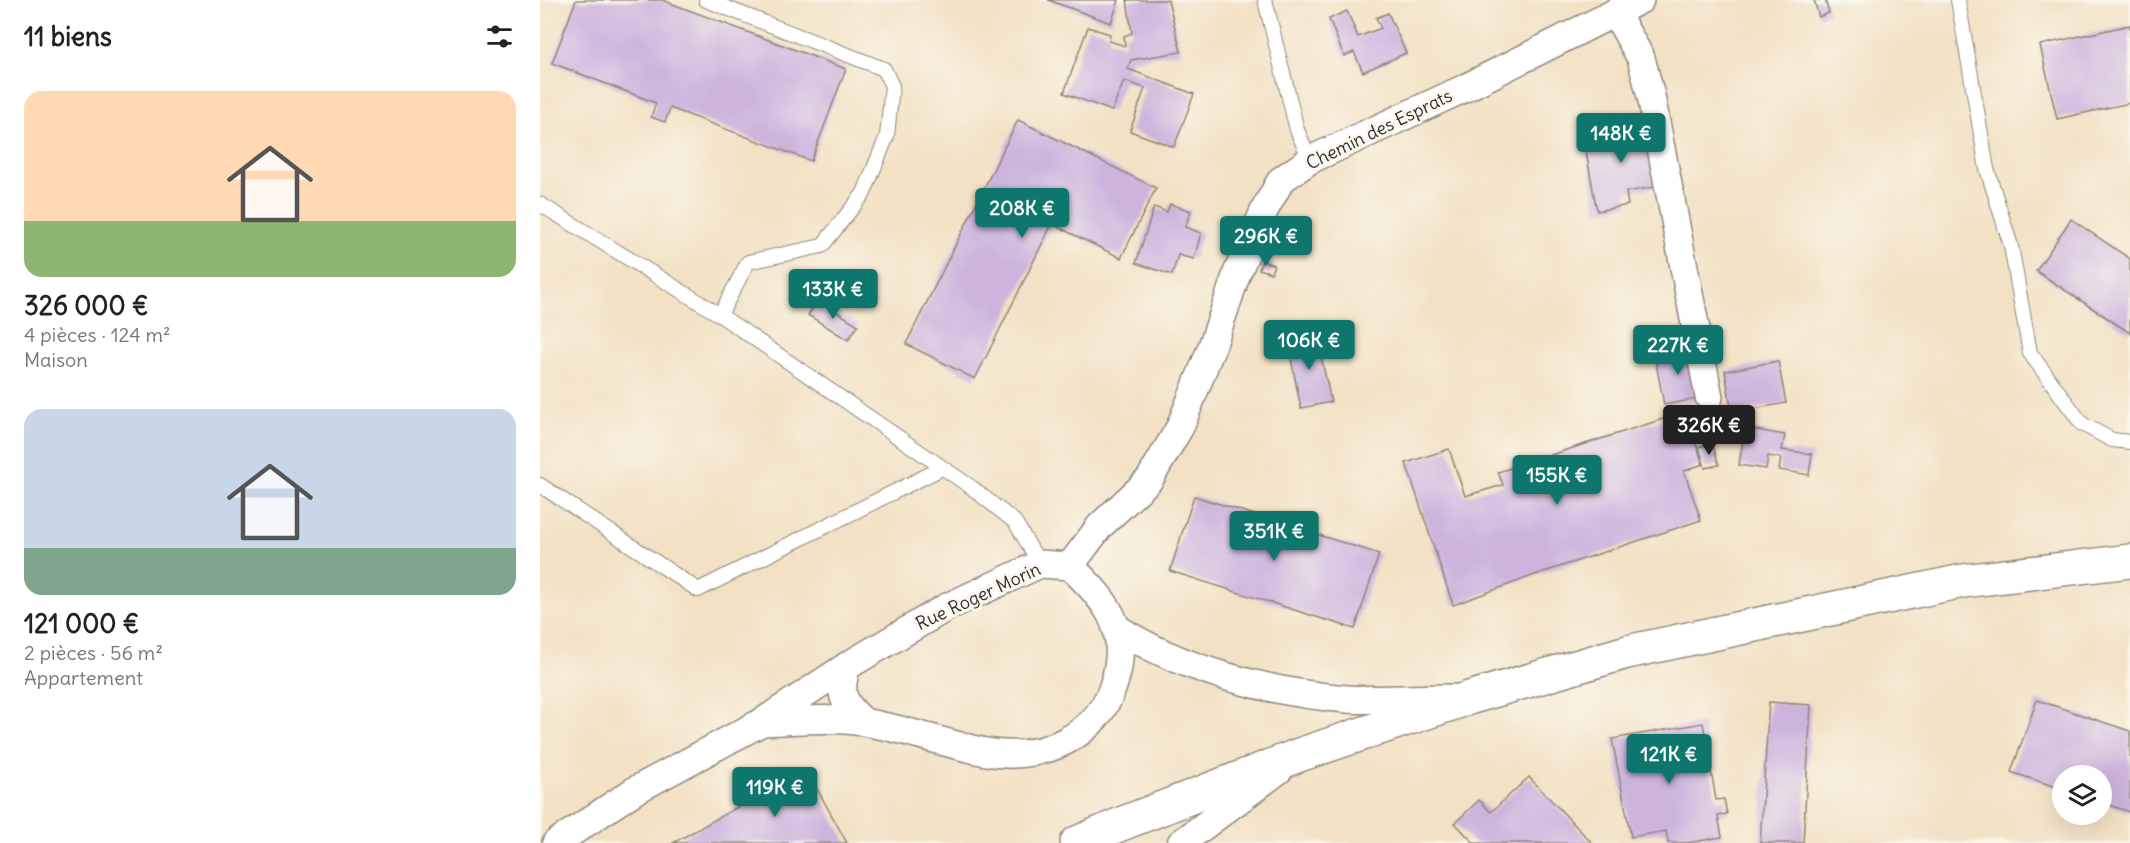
<!DOCTYPE html>
<html lang="fr">
<meta charset="utf-8">
<style>
body{margin:0;font-family:Delius,sans-serif;background:#f6f6f6;color:#222;height:100vh;display:flex;flex-direction:column;font-size:22px;white-space:nowrap}
*{box-sizing:border-box;margin:0}
p{font-size:20px;color:#767676}
.icon{flex:none;width:33px;height:33px;fill:none;stroke:currentColor;stroke-width:2;stroke-linecap:round;stroke-linejoin:round}
.map{position:relative;flex:1;overflow:hidden}
.panel{display:flex;flex-direction:column;background:#fff;width:540px}
.panel>*{flex:none}
.buttons{position:absolute;left:1512px;top:765px;display:grid;gap:12px}
.buttons a{display:grid;place-items:center;width:60px;height:60px;border-radius:50%;background:#fff;box-shadow:0 6px 24px #0002;font-size:30px}
.price{position:absolute;translate:-50% -51px;padding:0 14px;border-radius:6px;background:#0f766e;color:#fff;font-size:20px;line-height:39px;filter:drop-shadow(0 2px 3px #0008)}
.price::after{content:'';position:absolute;left:50%;top:36px;width:18px;height:14px;margin-left:-9px;background:inherit;clip-path:polygon(0 0,100% 0,50% 100%)}
.price.on{background:#222;color:#fff}
ul{padding:0;list-style:none}
li{display:grid;align-content:center;gap:12px;height:318px;padding:0 24px}
li span{display:grid;place-items:center;height:186px;border-radius:18px;color:#555}
li>.icon{margin-inline-start:auto}
span .icon{width:108px;height:108px;fill:#fffc;stroke-width:1}
li b{font-size:26px}
h2{display:flex;justify-content:space-between;align-items:center;height:72px;padding:0 24px;font-size:26px}
main{display:flex;flex:1;min-height:0}
.map>svg:first-child{display:block}
.building{fill:#ccb4dd}
.lines{fill:none;stroke-linecap:round;stroke-linejoin:round}
.lane-casing{stroke:#8e8678;stroke-width:16}
.street-casing{stroke:#8e8678;stroke-width:30}
.primary-casing{stroke:#8e8678;stroke-width:36}
.lane{stroke:#fff;stroke-width:14}
.street{stroke:#fff;stroke-width:27}
.primary{stroke:#fff;stroke-width:33}
.labels{text-anchor:middle;dominant-baseline:central;stroke-width:6;stroke-linejoin:round;paint-order:stroke}
.street-label{font-size:18px;fill:#2b2b2b;stroke:#fbf7ec}
</style>
<main>
<section class="panel">
<h2>11 biens<svg class="icon" aria-label="filters" viewBox="0 0 24 24"><path d="M4 7h16M4 17h16"/><circle cx="9" cy="7" r="2"/><circle cx="15" cy="17" r="2"/></svg></h2>
<ul>
<li><span style="background:linear-gradient(#ffd9b3 70%,#8fb573 0)"><svg class="icon" aria-label="home" viewBox="0 0 24 24"><path d="M3 11l9-7 9 7M6 9v11h12V9"/></svg></span><div><b>326 000 €</b><p>4 pièces · 124 m²</p><p>Maison</p></div></li>
<li><span style="background:linear-gradient(#c9d6e8 75%,#7fa58c 0)"><svg class="icon" aria-label="home" viewBox="0 0 24 24"><path d="M3 11l9-7 9 7M6 9v11h12V9"/></svg></span><div><b>121 000 €</b><p>2 pièces · 56 m²</p><p>Appartement</p></div></li>
</ul>
</section>
<div class="map">
<svg width="1590" height="843" viewBox="0 0 1590 843">
<rect width="100%" height="100%" fill="#fbf7ec"/>
<filter id="ink" filterUnits="userSpaceOnUse"><feTurbulence type="fractalNoise" baseFrequency=".0167" numOctaves="2"/><feDisplacementMap in="SourceGraphic" scale="12" xChannelSelector="R" yChannelSelector="G"/><feConvolveMatrix kernelMatrix="1 2 1 2 8 2 1 2 1" color-interpolation-filters="sRGB"/></filter>
<filter id="wash" filterUnits="userSpaceOnUse"><feTurbulence type="fractalNoise" baseFrequency=".008" numOctaves="4" result="noise"/><feDisplacementMap in="SourceGraphic" scale="24" xChannelSelector="R" yChannelSelector="G"/><feGaussianBlur stdDeviation="1.35" result="paint"/><feColorMatrix in="noise" values="0 0 0 0 0 0 0 0 0 0 0 0 0 0 0 0 0 1.4 0 .05"/><feComposite in="paint" operator="in"/></filter>
<g filter="url(#wash)">
<rect width="100%" height="100%" fill="#f2e1c4"/>
<g id="blocks">
<g class="building">
<polygon points="36,0 122,0 306,69 271,161 130,108 125,122 111,117 116,103 12,63"/>
<polygon points="508,0 579,0 571,23"/>
<polygon points="587,0 628,0 641,52 591,60 588,69 654,94 634,147 590,131 605,88 584,81 572,111 524,93 548,27 570,34 569,41 585,46 584,36 592,33"/>
<polygon points="1274,0 1285,0 1289,13 1279,17"/>
<polygon points="807,11 818,37 841,28 836,18 848,13 866,53 823,72 814,52 804,56 789,19"/>
<polygon points="1590,25 1590,103 1517,119 1500,45"/>
<polygon points="478,120 616,188 581,258 512,224 435,379 366,344"/>
<polygon points="1108,123 1120,186 1086,192 1088,205 1057,211 1043,136"/>
<polygon points="630,204 651,211 645,227 661,233 654,259 638,255 632,275 596,263 614,207 627,212"/>
<polygon points="1531,219 1590,259 1590,333 1496,271"/>
<polygon points="722,261 734,265 731,273 719,269"/>
<polygon points="278,300 318,325 308,340 268,315"/>
<polygon points="776,333 791,402 761,408 747,339"/>
<polygon points="1152,346 1162,398 1124,405 1114,353"/>
<polygon points="1238,361 1246,403 1192,413 1185,371"/>
<polygon points="1145,412 1163,464 1144,471 1161,520 995,575 913,605 866,463 909,449 925,496 963,485 958,472"/>
<polygon points="1205,428 1245,435 1242,450 1272,454 1269,475 1239,470 1241,458 1228,456 1226,469 1199,465"/>
<polygon points="1172,443 1179,465 1165,468 1159,447"/>
<polygon points="654,496 839,554 815,629 630,571"/>
<polygon points="1497,700 1590,731 1590,812 1562,803 1562,776 1522,776 1522,789 1471,772"/>
<polygon points="1229,702 1271,705 1263,843 1220,843"/>
<polygon points="1163,723 1176,800 1184,799 1187,814 1178,816 1182,837 1147,843 1128,843 1126,831 1091,837 1072,739"/>
<polygon points="266,769 307,843 133,843"/>
<polygon points="989,777 1052,843 934,843 915,823 939,800 951,812"/>
</g>
</g>
</g>
<g filter="url(#ink)">
<use href="#blocks" fill-opacity="0" stroke="#8e8678" stroke-width="1.5"/>
<g class="lines">
<g class="lane-casing">
<g id="lane">
<polyline points="166,0 344,69 352,86 347,136 324,193 282,246 208,262 180,315"/>
<polyline points="725,0 757,130 770,160"/>
<polyline points="1418,0 1447,169 1471,246 1490,353 1542,424 1572,440 1590,442"/>
<polyline points="0,204 180,315 431,487 475,522 500,564"/>
<polyline points="0,485 158,590 402,468"/>
</g>
</g>
<g class="street-casing">
<g id="street">
<polyline points="1075,12 1101,58 1111,96 1169,397"/>
<polyline points="530,566 560,526 609,480 640,427 673,344 697,273 725,209 741,180 770,160 925,88 1100,0"/>
<path d="M577,628C642,670 731,693 807,699C842,701 878,698 913,698"/>
<path d="M307,666C298,693 302,703 324,722"/>
<path d="M222,722C255,721 290,717 322,722C364,728 404,744 446,752C501,762 560,737 575,680C590,628 566,600 530,566"/>
<polyline points="16,843 94,791 222,722 307,666 407,607 500,564 530,566"/>
<polyline points="641,843 739,770"/>
</g>
</g>
<g class="primary-casing">
<polyline id="primary" points="537,843 581,824 759,755 929,698 1087,652 1423,581 1590,561"/>
</g>
<use href="#lane" class="lane"/>
<use href="#street" class="street"/>
<use href="#primary" class="primary"/>
</g>
</g>
<g class="labels">
<g class="street-label">
<text transform="translate(839 129) rotate(-26)">Chemin des Esprats</text>
<text transform="translate(438 596) rotate(-25)">Rue Roger Morin</text>
</g>
</g>
</svg>
<div class="buttons">
<a><svg class="icon" aria-label="layers" viewBox="0 0 24 24"><path d="M12 4l9 5-9 5-9-5zM3 14l9 5 9-5"/></svg></a>
</div>
<b class="price" style="left:1081px;top:164px">148K €</b>
<b class="price" style="left:482px;top:239px">208K €</b>
<b class="price" style="left:726px;top:267px">296K €</b>
<b class="price" style="left:293px;top:320px">133K €</b>
<b class="price" style="left:769px;top:371px">106K €</b>
<b class="price" style="left:1138px;top:376px">227K €</b>
<b class="price on" style="left:1169px;top:456px">326K €</b>
<b class="price" style="left:1017px;top:506px">155K €</b>
<b class="price" style="left:734px;top:562px">351K €</b>
<b class="price" style="left:1129px;top:785px">121K €</b>
<b class="price" style="left:235px;top:818px">119K €</b>
</div>
</main>
